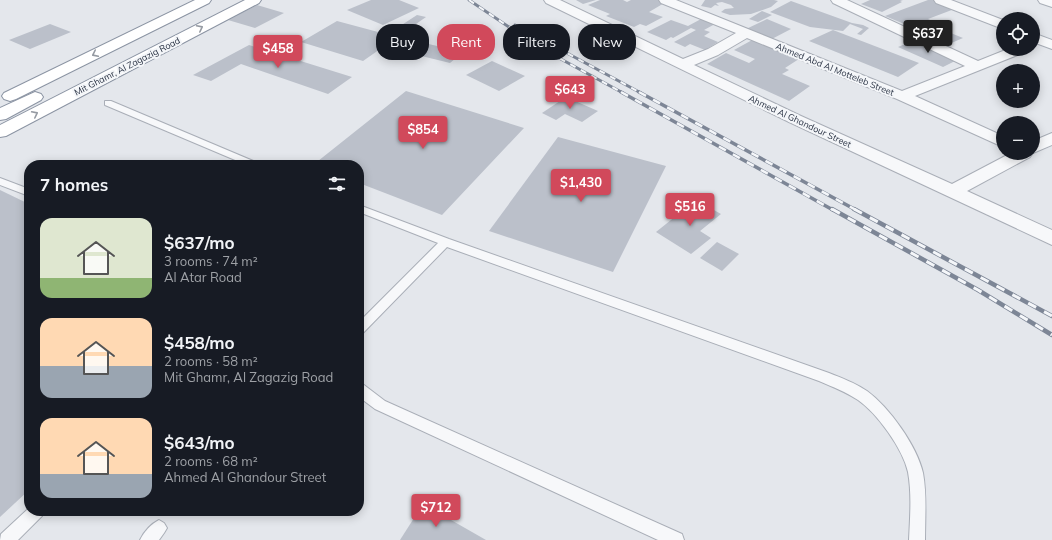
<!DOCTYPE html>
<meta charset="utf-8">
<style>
body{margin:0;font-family:Mulish,sans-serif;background:#242831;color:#f1f3f6;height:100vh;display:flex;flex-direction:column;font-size:15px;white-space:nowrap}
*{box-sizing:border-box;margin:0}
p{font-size:13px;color:#9ea1a6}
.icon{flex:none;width:22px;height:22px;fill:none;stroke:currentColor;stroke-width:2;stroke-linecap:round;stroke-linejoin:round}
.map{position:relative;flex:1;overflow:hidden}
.drawer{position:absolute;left:24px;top:160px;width:340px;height:356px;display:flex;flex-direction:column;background:#171b24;border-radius:16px;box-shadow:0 2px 10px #0003}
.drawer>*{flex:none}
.banner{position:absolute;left:376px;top:24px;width:380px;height:36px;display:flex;gap:8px}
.tools{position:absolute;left:996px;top:12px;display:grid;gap:8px}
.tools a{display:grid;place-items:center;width:44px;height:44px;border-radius:50%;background:#171b24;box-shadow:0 2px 10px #0003;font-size:20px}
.price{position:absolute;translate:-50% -34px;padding:0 9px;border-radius:4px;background:#d1495b;color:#fff;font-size:13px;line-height:26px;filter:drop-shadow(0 1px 2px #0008)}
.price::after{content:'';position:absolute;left:50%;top:24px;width:12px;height:9px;margin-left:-6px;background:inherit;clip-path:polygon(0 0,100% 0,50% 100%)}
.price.selected{background:#222;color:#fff}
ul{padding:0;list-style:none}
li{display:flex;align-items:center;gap:12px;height:100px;padding:0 16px}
li span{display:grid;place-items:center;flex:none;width:112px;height:80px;border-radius:12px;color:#555}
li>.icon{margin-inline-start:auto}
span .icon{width:48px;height:48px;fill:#fffc;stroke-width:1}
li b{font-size:17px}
h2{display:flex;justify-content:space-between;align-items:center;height:48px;padding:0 16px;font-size:17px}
.tag{padding:0 14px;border-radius:16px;background:#171b24;box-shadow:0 2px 10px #0003;font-size:14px;line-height:36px}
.tag.selected{background:#d1495b;color:#fff}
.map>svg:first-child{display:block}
.building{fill:#bbc0ca}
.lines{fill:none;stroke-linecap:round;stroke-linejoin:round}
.lane-casing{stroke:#a9aeb7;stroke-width:2}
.street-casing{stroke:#a9aeb7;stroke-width:2}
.highway-casing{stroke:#8b94a3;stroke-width:2}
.lane{fill:#f7f8fa;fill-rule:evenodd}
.street{fill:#f7f8fa;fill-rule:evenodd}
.highway{fill:#fff;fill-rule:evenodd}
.rail-far2-casing{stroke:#7d8696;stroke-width:3}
.rail-far1-casing{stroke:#7d8696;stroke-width:3.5}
.rail-casing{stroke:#7d8696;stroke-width:4.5}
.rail-far2{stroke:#f4f6f9;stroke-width:2;stroke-dasharray:6;stroke-linecap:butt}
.rail-far1{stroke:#f4f6f9;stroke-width:2.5;stroke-dasharray:8;stroke-linecap:butt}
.rail{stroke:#f4f6f9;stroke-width:3;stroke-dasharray:9;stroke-linecap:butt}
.oneway{stroke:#959aa2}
.labels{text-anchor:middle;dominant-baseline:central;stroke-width:4;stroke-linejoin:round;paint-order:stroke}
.far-street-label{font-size:9px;fill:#2b3445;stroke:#f4f6f9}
</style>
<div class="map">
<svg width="1052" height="540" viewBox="0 0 1052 540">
<rect width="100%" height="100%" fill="#e4e7ec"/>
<g class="building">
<polygon points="371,0 399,0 419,8 383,25 347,10"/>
<polygon points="576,0 596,0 583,4"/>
<polygon points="600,0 623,0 627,2 631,0 660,0 666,2 649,12 663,17 646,26 640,24 634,27 606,16 610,14 588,5"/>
<polygon points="705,0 774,0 778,1 771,7 751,14 730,15 721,12 725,9 734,8 731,5 722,2 716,3 719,6 715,5 711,8 701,6"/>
<polygon points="870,0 903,0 900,1 902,2 882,12 861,4"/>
<polygon points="928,0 936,0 957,8 928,19 941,25 936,27 963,38 942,47 902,29 909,26 885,16"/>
<polygon points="791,1 852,23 863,25 869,28 861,35 857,34 863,29 850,24 843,31 810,27 770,12"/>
<polygon points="257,5 284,13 255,28 228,20"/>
<polygon points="762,11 772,15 758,22 749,19"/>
<polygon points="417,15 426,17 363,61 301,42 337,21 378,32 385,28 394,30"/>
<polygon points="701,19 715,24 704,30 710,32 704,36 718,42 705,50 690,44 685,47 674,42 696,30 691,28 673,38 671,37 666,40 647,32 671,20 688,26"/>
<polygon points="767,19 791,29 768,41 744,30"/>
<polygon points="50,24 71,32 30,49 9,40"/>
<polygon points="833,30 919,63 898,77 809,41"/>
<polygon points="407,39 463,52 450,63 393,49"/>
<polygon points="754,39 802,57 785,68 789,70 782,74 810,86 789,101 707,64 726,53 749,63 755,59 734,50"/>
<polygon points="912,41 957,60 943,67 898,47"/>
<polygon points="249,45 352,77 328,94 241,64 211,81 193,75"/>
<polygon points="492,61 525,76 499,91 466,75"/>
<polygon points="406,91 524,128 442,215 359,183 359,165 313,165"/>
<polygon points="566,97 598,111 582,122 565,114 556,120 542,113"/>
<polygon points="558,137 666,166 613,272 489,231"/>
<polygon points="0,190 29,204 29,490 0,517"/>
<polygon points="696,200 721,214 700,231 711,238 691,254 656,232"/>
<polygon points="717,242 739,254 722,271 700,258"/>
<polygon points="423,504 486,540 400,540"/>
</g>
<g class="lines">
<g class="lane-casing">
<g id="lane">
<polygon points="105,101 111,101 258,163 260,165 247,165 105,105"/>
<polygon points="0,178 29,189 29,196 0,185"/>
<path d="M359,205L449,239L829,373C842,378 855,383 867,391C889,407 917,446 923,473C927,495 925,518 925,540H909C910,518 912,494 908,472C903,449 877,413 858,400C846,392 833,387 819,381L447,247L363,333L359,335V322L438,243L359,212Z"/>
<polygon points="359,383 364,385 385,401 682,534 684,540 658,540 375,409 359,397"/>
<polygon points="29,508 29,511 45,511 42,516 18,540 0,540 1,534"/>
<path d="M159,520L164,523L167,528L164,533L159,540H140C144,532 151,524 159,520Z"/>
</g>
</g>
<g class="street-casing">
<g id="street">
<polygon points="544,0 560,0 683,59 708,49 736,33 661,3 659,0 676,0 902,91 965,66 833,3 831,0 847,0 978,61 1008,49 1027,49 1025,52 915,96 1003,136 1003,147 897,99 747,38 718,55 694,65 801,116 952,184 1011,153 1033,153 1030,157 967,191 1052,230 1052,245 789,122 546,3"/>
<polygon points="934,0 951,0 1003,20 1003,29 936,3"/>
<polygon points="1038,0 1052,0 1052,7 1040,3"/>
<polygon points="1033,33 1052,40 1052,49 1033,42"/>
<polygon points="1052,133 1052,145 1033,153 1033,141"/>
</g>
</g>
<g class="highway-casing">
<g id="highway">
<polygon points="195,0 211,0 209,3 16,99 10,101 4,99 2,96 4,93"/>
<polygon points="245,0 261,0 259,3 6,136 0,137 0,125"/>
<polygon points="35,92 41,94 43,97 41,100 6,119 0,120 0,108"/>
</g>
</g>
<use href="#lane" class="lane"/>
<use href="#street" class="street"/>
<use href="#highway" class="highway"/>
<g class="rail-far2-casing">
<g id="rail-far2">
<polyline points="469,0 537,46 623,93"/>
<polyline points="515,25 641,93"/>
</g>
</g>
<g class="rail-far1-casing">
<g id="rail-far1">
<polyline points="621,92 833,210"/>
<polyline points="639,92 856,210"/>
</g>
</g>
<g class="rail-casing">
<g id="rail">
<polyline points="832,209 978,290 1052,335"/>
<polyline points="854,209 1052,316"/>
</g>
</g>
<use href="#rail-far2" class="rail-far2"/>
<use href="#rail-far1" class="rail-far1"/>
<use href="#rail" class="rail"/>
</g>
<defs><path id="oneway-chevron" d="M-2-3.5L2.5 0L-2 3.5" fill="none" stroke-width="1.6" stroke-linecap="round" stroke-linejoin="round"/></defs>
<g class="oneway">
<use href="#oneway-chevron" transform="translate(200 28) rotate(-27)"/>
<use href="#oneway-chevron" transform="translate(95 54) rotate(154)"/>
<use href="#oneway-chevron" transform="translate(35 114) rotate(-27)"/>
</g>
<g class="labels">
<g class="far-street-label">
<text transform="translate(127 66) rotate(-27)">Mit Ghamr, Al Zagazig Road</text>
<text transform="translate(835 69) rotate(22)">Ahmed Abd Al Motteleb Street</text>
<text transform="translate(800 121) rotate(25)">Ahmed Al Ghandour Street</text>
</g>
</g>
</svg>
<div class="tools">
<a><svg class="icon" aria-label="locate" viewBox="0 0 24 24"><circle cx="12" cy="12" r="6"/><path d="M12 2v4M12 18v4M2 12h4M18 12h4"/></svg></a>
<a>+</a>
<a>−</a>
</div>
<b class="price selected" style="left:928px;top:54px">$637</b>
<b class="price" style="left:278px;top:69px">$458</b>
<b class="price" style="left:570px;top:110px">$643</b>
<b class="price" style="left:423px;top:150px">$854</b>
<b class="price" style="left:581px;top:203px">$1,430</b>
<b class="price" style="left:690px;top:227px">$516</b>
<b class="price" style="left:436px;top:528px">$712</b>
<div class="banner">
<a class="tag">Buy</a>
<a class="tag selected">Rent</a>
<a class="tag">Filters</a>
<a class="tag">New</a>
</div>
<section class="drawer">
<h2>7 homes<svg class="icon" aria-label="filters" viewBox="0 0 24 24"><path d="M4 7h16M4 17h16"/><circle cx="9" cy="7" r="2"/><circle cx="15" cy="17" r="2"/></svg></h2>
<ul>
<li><span style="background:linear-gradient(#dfe7d0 75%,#8fb573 0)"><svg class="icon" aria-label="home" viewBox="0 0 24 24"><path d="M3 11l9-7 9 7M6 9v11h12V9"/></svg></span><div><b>$637/mo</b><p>3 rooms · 74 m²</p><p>Al Atar Road</p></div></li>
<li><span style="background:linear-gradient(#ffd9b3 60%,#9aa5b1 0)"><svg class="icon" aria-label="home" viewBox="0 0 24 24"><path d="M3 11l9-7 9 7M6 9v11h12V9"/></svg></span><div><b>$458/mo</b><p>2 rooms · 58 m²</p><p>Mit Ghamr, Al Zagazig Road</p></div></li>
<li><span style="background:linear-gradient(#ffd9b3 70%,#9aa5b1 0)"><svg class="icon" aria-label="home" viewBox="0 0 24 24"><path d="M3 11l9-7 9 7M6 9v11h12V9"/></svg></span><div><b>$643/mo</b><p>2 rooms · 68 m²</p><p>Ahmed Al Ghandour Street</p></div></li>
</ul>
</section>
</div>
